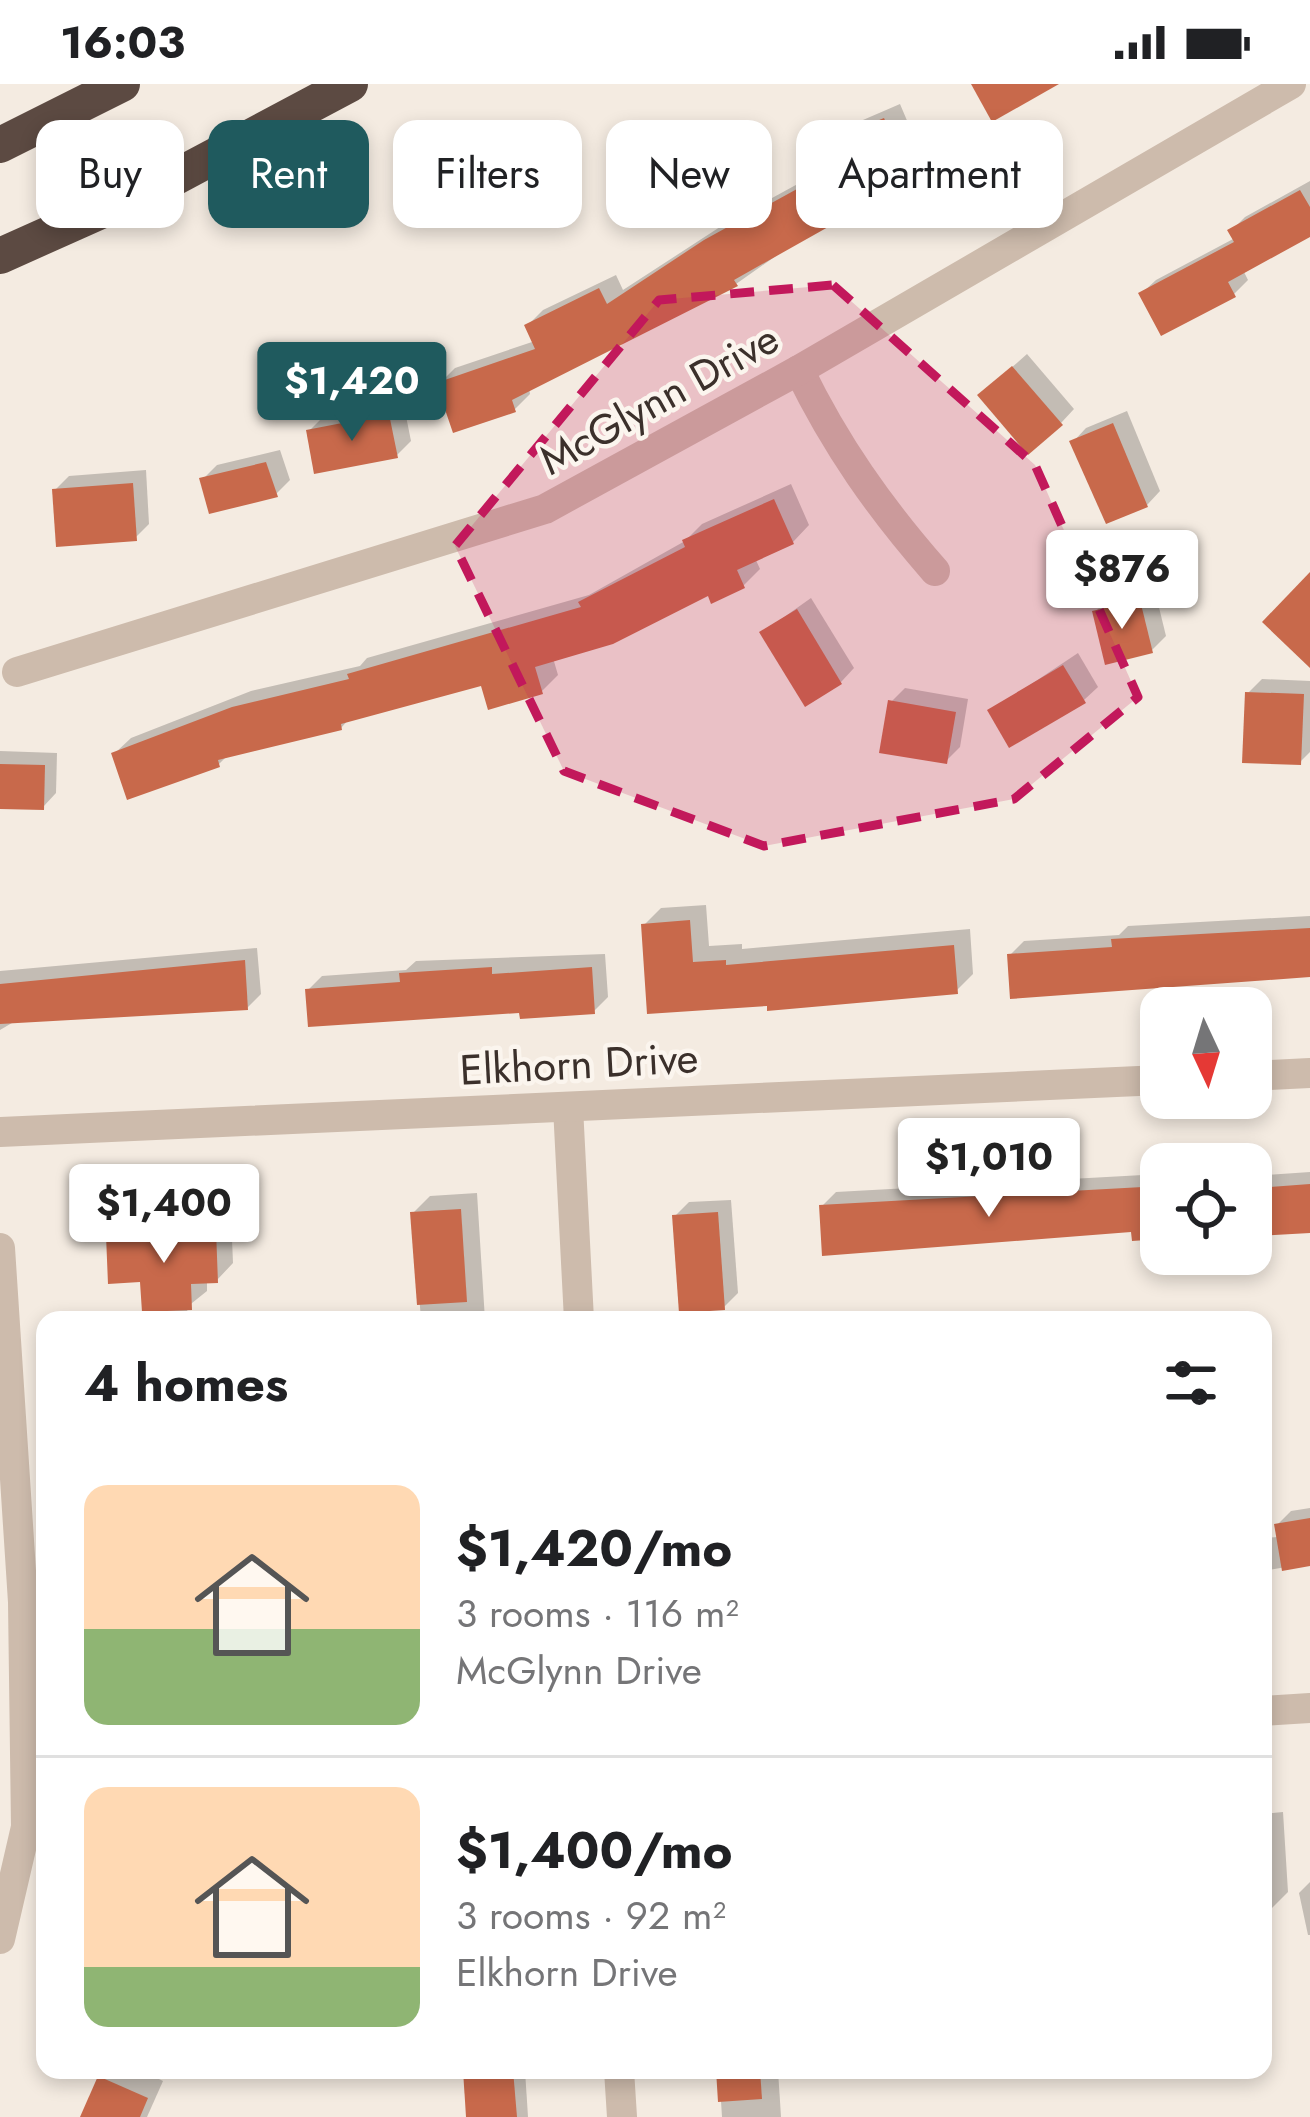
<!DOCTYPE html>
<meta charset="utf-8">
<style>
body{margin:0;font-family:Jost,sans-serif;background:#f6f6f6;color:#202124;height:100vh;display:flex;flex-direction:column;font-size:45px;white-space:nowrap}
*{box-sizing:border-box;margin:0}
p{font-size:39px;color:#757577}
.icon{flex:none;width:66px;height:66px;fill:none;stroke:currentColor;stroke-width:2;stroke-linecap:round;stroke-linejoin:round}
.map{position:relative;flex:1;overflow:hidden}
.sheet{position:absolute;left:36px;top:1227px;width:1236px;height:768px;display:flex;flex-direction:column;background:#fff;border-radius:24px;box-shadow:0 6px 18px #0003}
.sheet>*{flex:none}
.hud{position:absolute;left:36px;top:36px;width:1239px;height:108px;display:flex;gap:24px}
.needle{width:78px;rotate:176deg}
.buttons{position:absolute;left:1140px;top:903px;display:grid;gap:24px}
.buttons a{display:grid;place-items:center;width:132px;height:132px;border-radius:24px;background:#fff;box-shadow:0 6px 18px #0003;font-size:60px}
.price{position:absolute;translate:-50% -102px;padding:0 27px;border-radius:12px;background:#fff;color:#222;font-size:39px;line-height:78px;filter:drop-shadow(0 3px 6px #0008)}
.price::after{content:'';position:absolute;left:50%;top:72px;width:36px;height:27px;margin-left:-18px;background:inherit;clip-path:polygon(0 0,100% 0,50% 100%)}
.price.active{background:#1f5a5e;color:#fff}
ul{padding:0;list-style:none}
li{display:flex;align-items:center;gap:36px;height:300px;padding:0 48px}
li+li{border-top:3px solid #e0e0e0}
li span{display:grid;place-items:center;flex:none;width:336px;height:240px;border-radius:24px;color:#555}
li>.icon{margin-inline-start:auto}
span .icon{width:144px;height:144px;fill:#fffc;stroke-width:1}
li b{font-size:51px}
h2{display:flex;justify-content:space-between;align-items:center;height:144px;padding:0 48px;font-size:51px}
.tag{padding:0 42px;border-radius:24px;background:#fff;box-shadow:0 6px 18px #0003;font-size:42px;line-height:108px}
.tag.active{background:#1f5a5e;color:#fff}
.status{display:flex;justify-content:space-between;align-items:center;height:84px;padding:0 60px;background:#fff;direction:ltr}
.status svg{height:33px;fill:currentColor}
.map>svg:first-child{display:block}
.shadow{fill:#0003}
.building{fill:#c8694b}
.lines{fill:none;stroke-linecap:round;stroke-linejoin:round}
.street{stroke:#cdbbac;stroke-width:30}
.highway{stroke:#5c4a42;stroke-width:36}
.marked{fill:#c2185b;fill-opacity:0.2;stroke:#c2185b;stroke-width:9;stroke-dasharray:24 15;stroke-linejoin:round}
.labels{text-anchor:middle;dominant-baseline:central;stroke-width:9;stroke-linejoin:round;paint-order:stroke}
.street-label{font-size:42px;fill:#3b302b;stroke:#fbf5ee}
</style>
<div class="status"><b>16:03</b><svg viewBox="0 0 49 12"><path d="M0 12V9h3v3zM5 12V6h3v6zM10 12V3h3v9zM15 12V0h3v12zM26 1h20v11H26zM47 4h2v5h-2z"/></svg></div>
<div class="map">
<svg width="1310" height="2033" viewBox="0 0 1310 2033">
<rect width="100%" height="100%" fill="#f4ebe1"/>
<g class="shadow">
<polygon points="900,20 925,79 909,95 850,120 736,200 529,304 530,310 515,325 439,300 455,284 535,257 527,242 543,226 616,191 623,206 723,141 847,73 840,54 856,39"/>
<polygon points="1310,97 1310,149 1243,186 1248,196 1234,210 1142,209 1156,196 1235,154 1231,147 1245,133"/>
<polygon points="1027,270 1074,325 1061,339 995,298"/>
<polygon points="403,317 411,357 397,371 309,347 323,333"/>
<polygon points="1127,327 1160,407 1147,421 1073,358 1086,344"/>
<polygon points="280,366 290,396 276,410 203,395 217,381"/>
<polygon points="146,386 149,440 135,454 55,406 69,392"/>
<polygon points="791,400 809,441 793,458 755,474 760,485 744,501 709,508 553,574 558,591 541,608 484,599 350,634 341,644 229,670 218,681 114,670 131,654 251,607 360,582 367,574 589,511 685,457 702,440"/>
<polygon points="1154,503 1166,552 1152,566 1095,528 1109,514"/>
<polygon points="811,514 854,584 841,598 763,548"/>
<polygon points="1078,569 1098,603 1084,616 991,627"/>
<polygon points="1262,595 1310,597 1310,668 1300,678 1248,609"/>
<polygon points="905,604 968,615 960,663 946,677 891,618"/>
<polygon points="0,667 57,669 56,709 43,723 0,722"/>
<polygon points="706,821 709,862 742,860 742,865 970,845 973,890 956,907 650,927 644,841 661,824"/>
<polygon points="1310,832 1310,890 1010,871 1024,857 1119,851 1128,842"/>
<polygon points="257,864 261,910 247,924 17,936 0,946 0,887"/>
<polygon points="605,870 608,913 594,927 308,906 322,892 406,886 416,877"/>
<polygon points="1310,1088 1310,1144 1251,1148 1251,1092"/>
<polygon points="1161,1090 1161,1153 1134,1145 822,1122 836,1108"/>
<polygon points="477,1109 485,1236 421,1236 413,1129 430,1112"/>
<polygon points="731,1116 738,1209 724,1223 675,1132 689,1118"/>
<polygon points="231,1131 233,1179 217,1196 207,1196 207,1207 187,1223 188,1236 145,1236 143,1195 109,1152 125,1135"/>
<polygon points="1310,1424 1310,1479 1268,1486 1269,1505 1263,1511 1263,1454 1279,1453 1277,1441 1291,1427"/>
<polygon points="1283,1728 1288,1808 1271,1825 1263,1826 1263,1730"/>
<polygon points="1310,1798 1310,1851 1308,1851 1299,1809"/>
<polygon points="104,1986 141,1986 163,1997 147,2033 83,2033"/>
<polygon points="468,1986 525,1986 528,2033 470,2033"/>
<polygon points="719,1986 778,1986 781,2033 722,2033"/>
</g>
<g class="building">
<polygon points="971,0 1059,0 992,38"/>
<polygon points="884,34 911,97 832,129 837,138 734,196 738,202 512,316 516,328 453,349 436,299 535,265 524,241 599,204 607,220 704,156 846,78 836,54"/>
<polygon points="1300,106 1310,123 1310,153 1228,198 1236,213 1161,252 1138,209 1234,158 1227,146"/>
<polygon points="1012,282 1063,341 1028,371 977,311"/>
<polygon points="389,330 398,374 314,390 306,346"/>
<polygon points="1113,339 1148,423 1106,440 1069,357"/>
<polygon points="266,378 278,413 209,430 199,394"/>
<polygon points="133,399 137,457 56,463 52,405"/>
<polygon points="774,415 794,460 737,486 745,504 711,520 708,512 613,560 535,583 543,610 488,626 481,602 341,640 342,646 218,676 220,683 127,716 111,669 232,623 349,595 347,590 581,523 578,518 685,463 682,456"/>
<polygon points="1310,488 1310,584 1262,538"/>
<polygon points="1140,516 1153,569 1105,581 1092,527"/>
<polygon points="797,525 842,600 805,623 759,548"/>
<polygon points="1063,581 1086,619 1009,664 987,626"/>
<polygon points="1245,608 1304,610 1301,681 1242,679"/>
<polygon points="888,616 956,628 947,680 879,669"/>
<polygon points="0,680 45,681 44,726 0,725"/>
<polygon points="690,836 693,878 726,876 726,881 954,861 958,910 767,927 767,922 647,930 641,840"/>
<polygon points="1310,844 1310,893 1010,915 1007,870 1112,863 1111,855"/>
<polygon points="245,876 248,926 0,940 0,900"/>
<polygon points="492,883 492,890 592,883 595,930 520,935 519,929 308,943 305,905 400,898 399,889"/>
<polygon points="1310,1100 1310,1149 1258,1152 1255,1104"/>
<polygon points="1161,1102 1161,1155 1132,1157 1131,1148 822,1172 819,1121"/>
<polygon points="461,1125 467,1218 417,1221 410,1128"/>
<polygon points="718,1128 725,1226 679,1229 672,1131"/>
<polygon points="216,1146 218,1199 191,1200 192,1226 142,1228 140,1198 108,1200 106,1151"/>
<polygon points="1310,1434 1310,1482 1282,1487 1274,1440"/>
<polygon points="463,1986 513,1986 517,2033 466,2033"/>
<polygon points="716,1986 760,1986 762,2015 718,2018"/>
<polygon points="98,1992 148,2014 140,2033 80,2033"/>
</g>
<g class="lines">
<g class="street">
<path d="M799,286C836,362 879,423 935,487"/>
<polyline points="17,588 545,425 799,286 1291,0"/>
<polyline points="1251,992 1310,989"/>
<polyline points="568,1023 579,1236"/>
<polyline points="0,1048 1161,996"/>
<polyline points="0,1164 23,1518 26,1743 0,1855"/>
<polyline points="1263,1627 1310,1624"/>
<polyline points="619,1986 622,2033"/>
</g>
<g class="highway">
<polyline points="0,61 122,0"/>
<polyline points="0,172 170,96 350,0"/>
</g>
</g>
<path class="marked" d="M833,201L1035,381L1138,613L1014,715L764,762L564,687L455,462L659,216Z"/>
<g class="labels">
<g class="street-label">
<text transform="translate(659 315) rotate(-29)">McGlynn Drive</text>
<text transform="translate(579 980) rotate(-3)">Elkhorn Drive</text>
</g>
</g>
</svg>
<div class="buttons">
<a><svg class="needle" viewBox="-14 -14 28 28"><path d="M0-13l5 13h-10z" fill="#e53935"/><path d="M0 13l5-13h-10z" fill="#757577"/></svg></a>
<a><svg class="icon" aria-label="locate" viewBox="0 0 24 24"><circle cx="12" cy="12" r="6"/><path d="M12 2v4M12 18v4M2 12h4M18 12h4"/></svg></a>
</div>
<b class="price active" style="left:352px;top:360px">$1,420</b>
<b class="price" style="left:1122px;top:548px">$876</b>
<b class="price" style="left:989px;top:1136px">$1,010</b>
<b class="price" style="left:164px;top:1182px">$1,400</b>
<div class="hud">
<a class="tag">Buy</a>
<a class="tag active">Rent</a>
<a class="tag">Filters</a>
<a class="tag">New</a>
<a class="tag">Apartment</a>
</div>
<section class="sheet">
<h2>4 homes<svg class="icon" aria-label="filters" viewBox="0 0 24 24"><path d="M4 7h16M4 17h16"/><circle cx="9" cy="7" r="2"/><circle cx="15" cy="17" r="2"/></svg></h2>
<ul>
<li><span style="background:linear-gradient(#ffd9b3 60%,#8fb573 0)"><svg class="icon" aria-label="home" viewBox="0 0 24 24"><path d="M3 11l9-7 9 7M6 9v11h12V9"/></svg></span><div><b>$1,420/mo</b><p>3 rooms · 116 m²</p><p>McGlynn Drive</p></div></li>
<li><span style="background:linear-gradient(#ffd9b3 75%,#8fb573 0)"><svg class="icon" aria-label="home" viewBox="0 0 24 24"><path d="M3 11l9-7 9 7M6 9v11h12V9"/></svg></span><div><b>$1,400/mo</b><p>3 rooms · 92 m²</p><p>Elkhorn Drive</p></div></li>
</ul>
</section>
</div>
